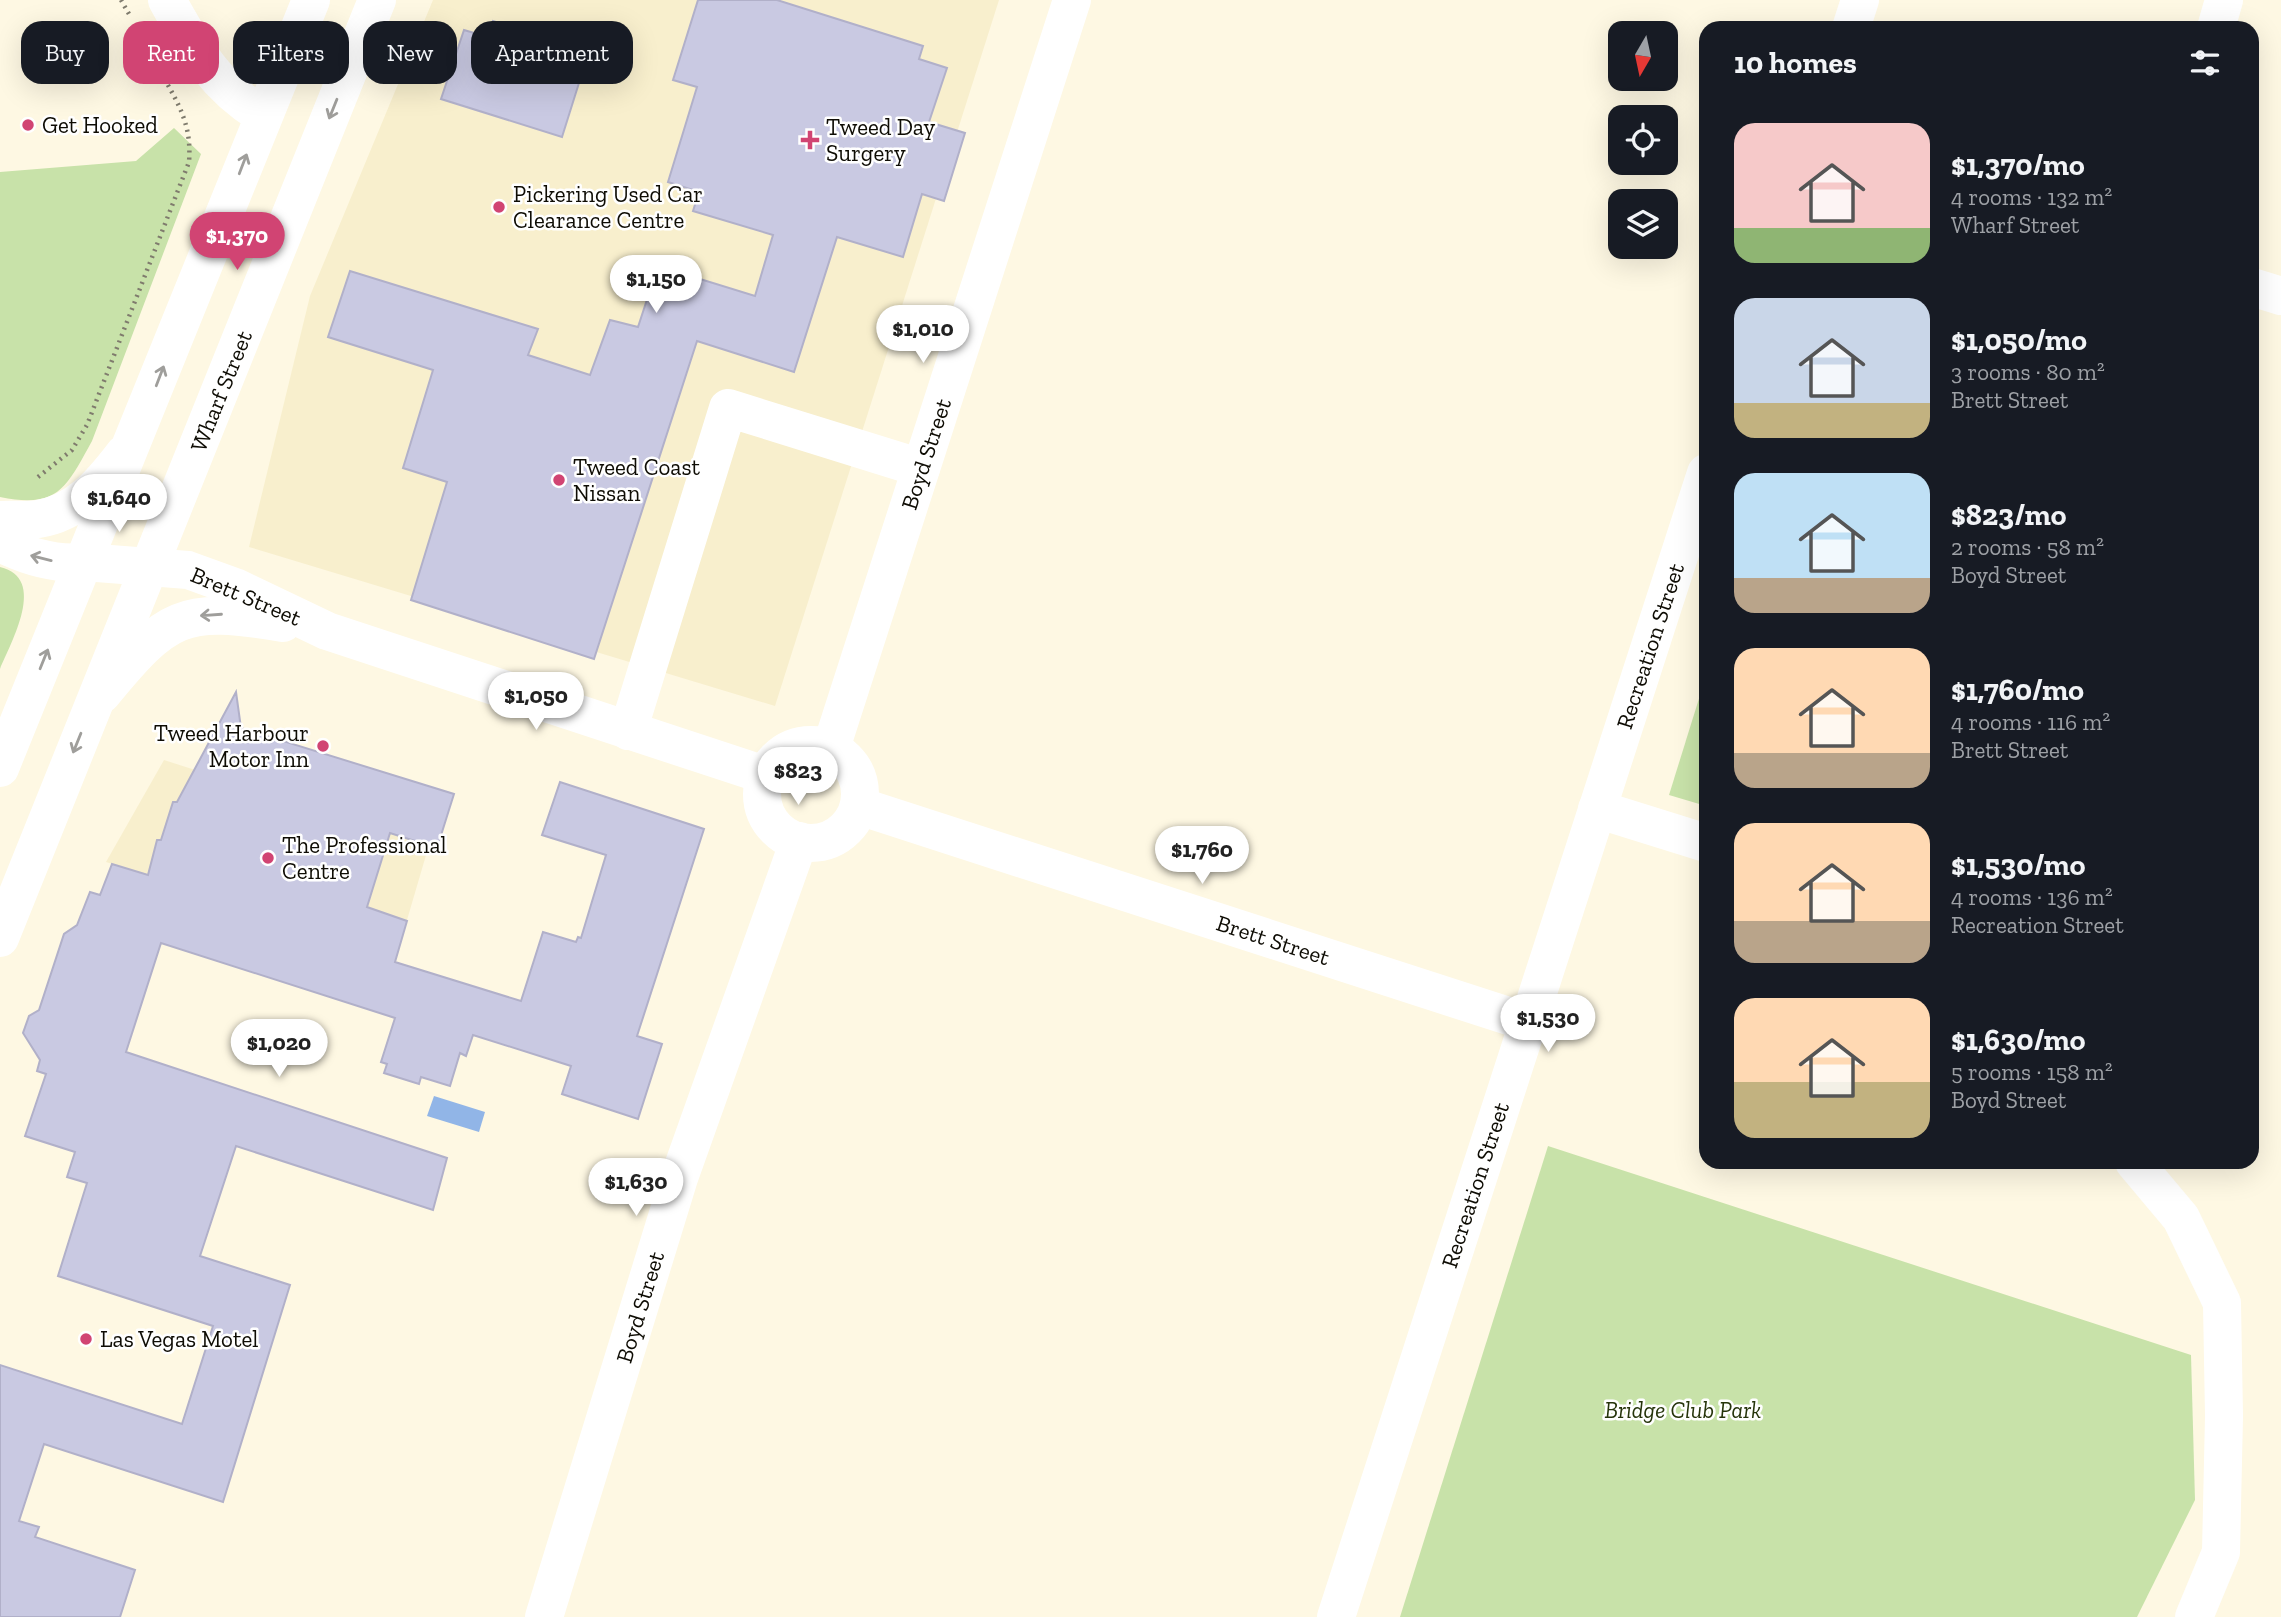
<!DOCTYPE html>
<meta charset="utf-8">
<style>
body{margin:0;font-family:"Zilla Slab",serif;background:#20242c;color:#f1f3f6;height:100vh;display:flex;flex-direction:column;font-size:26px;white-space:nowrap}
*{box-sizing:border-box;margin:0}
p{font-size:23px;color:#9ea1a6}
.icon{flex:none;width:38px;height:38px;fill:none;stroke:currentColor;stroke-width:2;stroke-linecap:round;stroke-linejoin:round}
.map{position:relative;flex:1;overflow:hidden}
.drawer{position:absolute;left:1699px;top:21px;width:560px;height:1148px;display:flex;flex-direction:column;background:#171b24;border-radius:21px;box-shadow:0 7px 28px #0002}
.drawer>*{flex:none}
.top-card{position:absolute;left:21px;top:21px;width:665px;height:63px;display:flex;gap:14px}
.needle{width:46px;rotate:189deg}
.tools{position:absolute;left:1608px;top:21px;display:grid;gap:14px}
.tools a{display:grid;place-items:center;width:70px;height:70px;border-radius:14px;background:#171b24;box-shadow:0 7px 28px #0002;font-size:35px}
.price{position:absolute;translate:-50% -60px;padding:0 16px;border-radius:24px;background:#fff;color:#222;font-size:23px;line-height:46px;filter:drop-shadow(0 2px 4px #0008)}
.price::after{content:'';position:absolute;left:50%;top:42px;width:21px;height:16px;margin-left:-10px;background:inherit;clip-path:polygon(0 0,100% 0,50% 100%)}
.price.current{background:#d14473;color:#fff}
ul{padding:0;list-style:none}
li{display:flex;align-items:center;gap:21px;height:175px;padding:0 35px}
li span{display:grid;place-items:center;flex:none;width:196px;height:140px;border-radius:21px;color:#555}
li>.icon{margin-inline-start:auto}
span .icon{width:84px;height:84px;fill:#fffc;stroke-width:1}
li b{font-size:30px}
h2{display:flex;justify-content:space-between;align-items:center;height:84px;padding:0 35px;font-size:30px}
.pill{padding:0 24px;border-radius:21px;background:#171b24;box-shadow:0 7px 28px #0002;font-size:24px;line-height:63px}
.pill.current{background:#d14473;color:#fff}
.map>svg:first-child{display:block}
.built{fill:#f8efcd}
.green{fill:#c8e2a9}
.water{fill:#91b5e7}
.building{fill:#c9c9e2;stroke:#b1b0c9;stroke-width:2}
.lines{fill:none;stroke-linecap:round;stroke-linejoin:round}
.path{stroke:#7f7b6d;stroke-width:4.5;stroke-dasharray:2 5;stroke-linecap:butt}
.minor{stroke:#fff;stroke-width:38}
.major{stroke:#fff;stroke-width:38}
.oneway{stroke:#9f9e9b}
.poi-dot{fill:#d14473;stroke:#fff;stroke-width:2.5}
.labels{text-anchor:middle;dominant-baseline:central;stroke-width:5;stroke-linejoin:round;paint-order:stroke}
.poi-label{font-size:23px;fill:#0e0c04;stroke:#fff;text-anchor:start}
.street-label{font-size:23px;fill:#0e0c04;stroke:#fff}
.park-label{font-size:23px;font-style:italic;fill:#26350b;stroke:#fff}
</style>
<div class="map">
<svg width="2281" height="1617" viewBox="0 0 2281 1617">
<rect width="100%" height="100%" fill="#fef8e3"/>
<g class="built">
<polygon points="433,0 999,0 775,706 249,547 310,296"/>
<polygon points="164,760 429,845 397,954 106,862"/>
</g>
<g class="green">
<path d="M174,128L201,154L92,441C66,488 58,509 0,497V172L136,161Z"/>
<path d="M0,567C48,578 11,642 0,669Z"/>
<polygon points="1706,676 1706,806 1669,795"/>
<polygon points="1548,1146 2191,1355 2195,1500 2137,1617 1400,1617"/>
</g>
<polygon class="water" points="434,1096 485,1112 479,1132 427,1116"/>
<g class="building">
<polygon points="698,0 777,0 923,46 919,59 947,68 929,122 965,133 944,201 922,194 903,257 837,237 794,372 697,341 594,659 411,600 447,482 403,468 433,370 328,337 350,271 538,329 528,355 590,375 610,320 638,327 658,266 755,296 773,235 693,211 699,192 668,182 697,87 673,80"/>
<polygon points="493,21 561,43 556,58 584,67 562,137 441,99 464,30 488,37"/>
<polygon points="236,692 241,728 454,794 437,848 390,833 367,907 407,921 395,962 521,1001 543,932 576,942 578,937 581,938 606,855 542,835 560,782 704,829 637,1036 662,1044 638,1119 562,1094 571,1066 473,1035 466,1056 460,1053 450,1086 421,1077 419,1084 384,1073 387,1064 381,1062 395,1018 161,943 126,1052 447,1158 433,1210 236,1146 200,1256 290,1285 223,1502 44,1444 19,1521 39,1527 35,1537 135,1570 120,1617 0,1617 0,1365 182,1424 213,1326 58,1276 87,1183 67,1177 75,1152 25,1136 46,1074 37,1071 40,1060 23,1033 29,1016 39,1010 64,934 77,925 90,892 100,895 112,864 148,875 157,840 161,840 173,802 177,802"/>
</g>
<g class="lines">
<g class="path">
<polyline points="121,0 129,14"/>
<path d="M38,477L72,450L87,425L189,162C192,124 178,103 160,71"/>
</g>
<g class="minor">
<path d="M167,0C195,50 213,84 262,115"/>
<polyline points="1851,28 1860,0"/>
<polyline points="2216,28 2224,0"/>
<polyline points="2252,287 2281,296"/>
<path d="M0,520C13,519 26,521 38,519C77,513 101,484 124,454"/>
<path d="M0,543C26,556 55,565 84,562L188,570L235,587L327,631L765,775"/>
<path d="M102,694C167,615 182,606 283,623"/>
<polyline points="628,731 728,408 921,468"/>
<circle cx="811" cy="794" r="49"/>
<polyline points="831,748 1072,0"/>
<polyline points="859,806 1527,1022"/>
<polyline points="1597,809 1706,843"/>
<polyline points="2134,1162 2181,1218 2222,1303 2224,1416 2221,1552 2194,1617"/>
<polyline points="544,1617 679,1178 799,841"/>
<polyline points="1336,1617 1706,473"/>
</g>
<g class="major">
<polyline points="0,768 311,0"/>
<polyline points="0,938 377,0"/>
</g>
</g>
<defs><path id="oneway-shaft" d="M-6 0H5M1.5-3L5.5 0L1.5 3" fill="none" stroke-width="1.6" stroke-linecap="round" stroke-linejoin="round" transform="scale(1.75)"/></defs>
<g class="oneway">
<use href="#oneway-shaft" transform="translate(333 109) rotate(112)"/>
<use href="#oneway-shaft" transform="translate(243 164) rotate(-69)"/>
<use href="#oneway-shaft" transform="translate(160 376) rotate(-69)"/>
<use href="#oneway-shaft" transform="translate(41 558) rotate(-166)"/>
<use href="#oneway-shaft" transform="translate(211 615) rotate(176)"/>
<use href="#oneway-shaft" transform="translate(44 659) rotate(-68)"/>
<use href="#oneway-shaft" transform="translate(77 743) rotate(112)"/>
</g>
<g class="poi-dot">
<circle cx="28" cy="125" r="7"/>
<path d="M806.5 129.5h7v7h7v7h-7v7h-7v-7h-7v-7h7z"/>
<circle cx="499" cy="207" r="7"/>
<circle cx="559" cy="480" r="7"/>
<circle cx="323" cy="746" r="7"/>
<circle cx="268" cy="858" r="7"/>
<circle cx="86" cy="1339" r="7"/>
</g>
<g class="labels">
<g class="poi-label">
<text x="42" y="125">Get Hooked</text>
<text x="826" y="127">Tweed Day<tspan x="826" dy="26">Surgery</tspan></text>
<text x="513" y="194">Pickering Used Car<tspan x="513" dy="26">Clearance Centre</tspan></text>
<text x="573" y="467">Tweed Coast<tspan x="573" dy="26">Nissan</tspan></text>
<text x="309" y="733" text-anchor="end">Tweed Harbour<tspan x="309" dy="26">Motor Inn</tspan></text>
<text x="282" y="845">The Professional<tspan x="282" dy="26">Centre</tspan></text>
<text x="100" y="1339">Las Vegas Motel</text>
</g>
<g class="street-label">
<text transform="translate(221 391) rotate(-68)">Wharf Street</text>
<text transform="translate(926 454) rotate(-72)">Boyd Street</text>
<text transform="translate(246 596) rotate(23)">Brett Street</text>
<text transform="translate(1650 646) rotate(-72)">Recreation Street</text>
<text transform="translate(1273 940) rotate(18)">Brett Street</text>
<text transform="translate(1475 1185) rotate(-72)">Recreation Street</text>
<text transform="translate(640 1307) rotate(-73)">Boyd Street</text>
</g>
<g class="park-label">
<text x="1683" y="1410">Bridge Club Park</text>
</g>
</g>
</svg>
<div class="tools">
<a><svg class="needle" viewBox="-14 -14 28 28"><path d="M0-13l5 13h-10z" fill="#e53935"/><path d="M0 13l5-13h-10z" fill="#9ea1a6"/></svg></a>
<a><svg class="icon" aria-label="locate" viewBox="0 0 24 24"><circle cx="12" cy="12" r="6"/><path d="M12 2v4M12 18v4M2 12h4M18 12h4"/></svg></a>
<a><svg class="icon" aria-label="layers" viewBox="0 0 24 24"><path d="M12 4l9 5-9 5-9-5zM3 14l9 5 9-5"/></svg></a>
</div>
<b class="price current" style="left:237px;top:272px">$1,370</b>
<b class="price" style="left:656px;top:315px">$1,150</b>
<b class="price" style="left:923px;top:365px">$1,010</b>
<b class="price" style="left:119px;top:534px">$1,640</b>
<b class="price" style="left:536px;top:732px">$1,050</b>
<b class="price" style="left:798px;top:807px">$823</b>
<b class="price" style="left:1202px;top:886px">$1,760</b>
<b class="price" style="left:1548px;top:1054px">$1,530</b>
<b class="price" style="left:279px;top:1079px">$1,020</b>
<b class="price" style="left:636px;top:1218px">$1,630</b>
<div class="top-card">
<a class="pill">Buy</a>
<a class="pill current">Rent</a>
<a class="pill">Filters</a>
<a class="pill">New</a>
<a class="pill">Apartment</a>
</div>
<section class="drawer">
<h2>10 homes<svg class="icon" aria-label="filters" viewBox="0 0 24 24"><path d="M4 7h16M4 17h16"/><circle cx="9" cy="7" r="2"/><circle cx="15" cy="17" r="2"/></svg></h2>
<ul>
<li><span style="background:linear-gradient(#f6c9c9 75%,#8fb573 0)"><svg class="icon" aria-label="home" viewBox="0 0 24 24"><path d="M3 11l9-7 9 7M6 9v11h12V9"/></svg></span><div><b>$1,370/mo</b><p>4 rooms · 132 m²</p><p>Wharf Street</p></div></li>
<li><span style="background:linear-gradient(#c9d6e8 75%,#c2b280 0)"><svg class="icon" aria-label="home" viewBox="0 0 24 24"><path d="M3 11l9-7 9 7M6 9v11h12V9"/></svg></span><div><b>$1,050/mo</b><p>3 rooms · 80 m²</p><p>Brett Street</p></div></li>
<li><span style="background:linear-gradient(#bfe0f5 75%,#b9a48a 0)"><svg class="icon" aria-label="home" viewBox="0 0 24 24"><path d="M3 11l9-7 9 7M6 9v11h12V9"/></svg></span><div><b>$823/mo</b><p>2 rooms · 58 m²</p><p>Boyd Street</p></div></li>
<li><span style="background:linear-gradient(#ffd9b3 75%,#b9a48a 0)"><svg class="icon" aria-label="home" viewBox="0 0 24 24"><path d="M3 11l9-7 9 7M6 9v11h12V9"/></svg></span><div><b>$1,760/mo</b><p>4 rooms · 116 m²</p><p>Brett Street</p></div></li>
<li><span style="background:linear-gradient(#ffd9b3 70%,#b9a48a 0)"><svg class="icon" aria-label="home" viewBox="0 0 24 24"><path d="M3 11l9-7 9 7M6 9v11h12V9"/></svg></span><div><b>$1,530/mo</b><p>4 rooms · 136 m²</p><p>Recreation Street</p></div></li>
<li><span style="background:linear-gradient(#ffd9b3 60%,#c2b280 0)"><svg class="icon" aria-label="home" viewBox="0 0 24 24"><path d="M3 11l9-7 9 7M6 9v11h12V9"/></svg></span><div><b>$1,630/mo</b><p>5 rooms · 158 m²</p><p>Boyd Street</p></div></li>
</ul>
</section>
</div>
